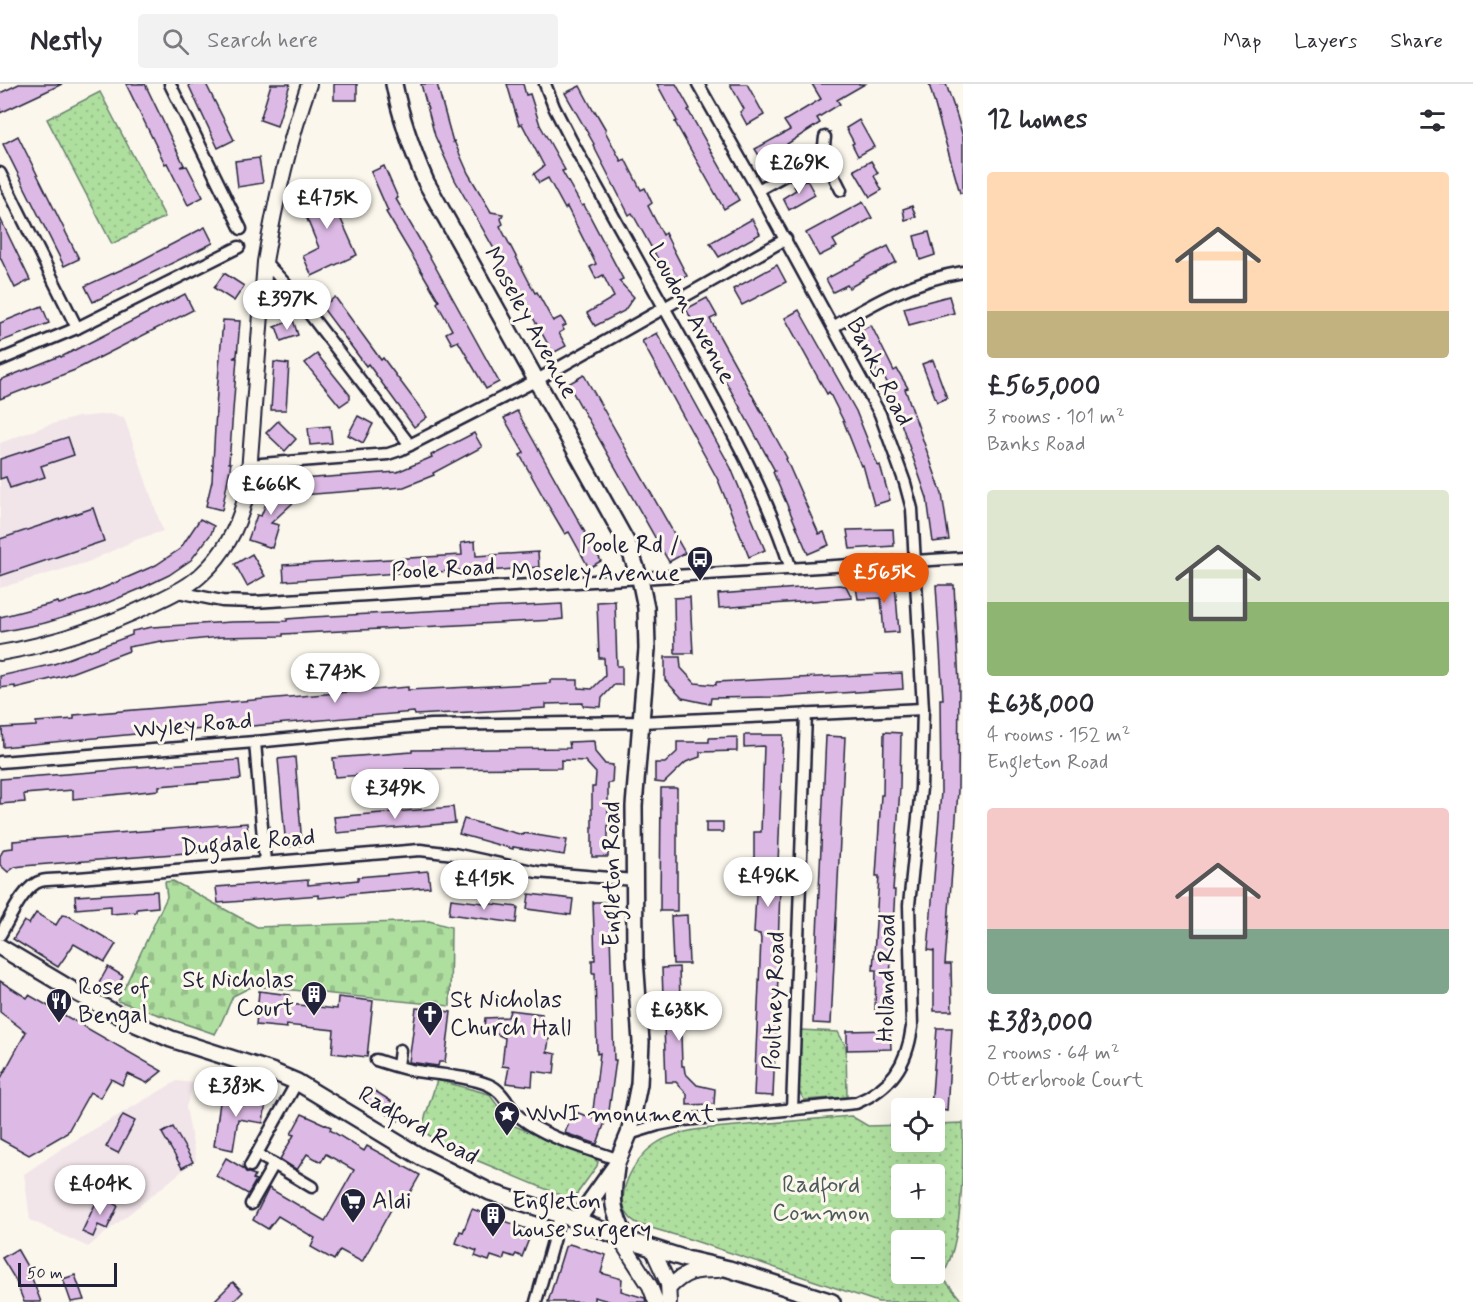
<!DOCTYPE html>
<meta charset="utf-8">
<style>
body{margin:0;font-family:Mynerve,sans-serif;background:#f2f2f3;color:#2b2b33;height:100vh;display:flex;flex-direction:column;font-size:22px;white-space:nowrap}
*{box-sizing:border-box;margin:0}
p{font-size:20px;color:#7c7c81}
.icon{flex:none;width:33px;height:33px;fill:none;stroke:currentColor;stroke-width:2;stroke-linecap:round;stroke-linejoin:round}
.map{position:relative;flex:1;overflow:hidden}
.drawer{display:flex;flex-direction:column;background:#fff;width:510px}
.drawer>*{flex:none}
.buttons{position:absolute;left:891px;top:1014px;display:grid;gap:12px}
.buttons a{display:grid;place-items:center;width:54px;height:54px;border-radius:6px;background:#fff;box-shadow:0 6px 24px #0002;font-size:30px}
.scale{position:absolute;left:18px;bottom:15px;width:99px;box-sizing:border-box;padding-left:6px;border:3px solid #22223b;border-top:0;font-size:16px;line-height:21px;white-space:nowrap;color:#22223b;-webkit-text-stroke:4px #fbf7ec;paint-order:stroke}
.price{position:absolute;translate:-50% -51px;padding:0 14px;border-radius:21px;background:#fff;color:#222;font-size:20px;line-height:39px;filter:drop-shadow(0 2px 3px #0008)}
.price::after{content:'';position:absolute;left:50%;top:36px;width:18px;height:14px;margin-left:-9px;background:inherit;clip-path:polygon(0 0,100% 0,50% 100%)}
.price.selected{background:#ea580c;color:#fff}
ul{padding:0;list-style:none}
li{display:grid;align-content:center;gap:12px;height:318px;padding:0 24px}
li span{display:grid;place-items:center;height:186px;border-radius:6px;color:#555}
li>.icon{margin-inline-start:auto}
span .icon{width:108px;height:108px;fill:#fffc;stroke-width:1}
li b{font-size:26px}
h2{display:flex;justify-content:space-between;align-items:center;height:72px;padding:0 24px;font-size:26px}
header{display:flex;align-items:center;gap:36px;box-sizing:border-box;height:84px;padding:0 30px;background:#fff;border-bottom:2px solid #e1e1e2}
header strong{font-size:28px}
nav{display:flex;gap:33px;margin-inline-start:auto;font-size:21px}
.search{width:420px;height:54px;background:#f2f2f3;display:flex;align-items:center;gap:15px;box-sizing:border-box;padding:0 21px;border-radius:6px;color:#7c7c81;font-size:22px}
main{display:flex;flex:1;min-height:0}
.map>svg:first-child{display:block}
.built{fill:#f2e5ea}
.green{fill:url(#green-dots);stroke:#68806d;stroke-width:1.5;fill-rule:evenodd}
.cemetery{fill:url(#cemetery-stones);stroke:#68806d;stroke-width:1.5}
.building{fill:#ddbae5;stroke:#22223b;stroke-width:1.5}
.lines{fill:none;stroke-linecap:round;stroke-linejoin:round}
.minor-casing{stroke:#22223b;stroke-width:15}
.tertiary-casing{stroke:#22223b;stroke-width:18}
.secondary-casing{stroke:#22223b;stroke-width:20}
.minor{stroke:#fbf7ec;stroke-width:10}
.tertiary{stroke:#fbf7ec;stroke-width:14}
.secondary{stroke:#fbf7ec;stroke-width:15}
.labels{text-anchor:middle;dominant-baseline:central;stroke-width:6;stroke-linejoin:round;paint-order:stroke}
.street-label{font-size:24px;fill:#22223b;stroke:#fbf7ec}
.poi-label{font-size:24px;fill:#22223b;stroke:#fbf7ec;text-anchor:start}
.park-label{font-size:24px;fill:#4c5b59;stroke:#fbf7ec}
</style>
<header>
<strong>Nestly</strong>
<div class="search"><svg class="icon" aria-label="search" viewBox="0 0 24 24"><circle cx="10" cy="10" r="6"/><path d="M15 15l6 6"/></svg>Search here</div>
<nav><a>Map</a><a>Layers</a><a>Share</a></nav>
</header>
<main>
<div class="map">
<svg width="963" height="1218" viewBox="0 0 963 1218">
<defs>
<pattern id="green-dots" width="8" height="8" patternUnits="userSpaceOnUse" patternTransform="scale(1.5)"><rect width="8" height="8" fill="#afdf9f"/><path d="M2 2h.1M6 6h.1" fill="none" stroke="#96bf8a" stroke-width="1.8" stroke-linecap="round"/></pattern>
<pattern id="cemetery-stones" width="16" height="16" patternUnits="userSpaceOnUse" patternTransform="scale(1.5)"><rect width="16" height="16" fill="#afdf9f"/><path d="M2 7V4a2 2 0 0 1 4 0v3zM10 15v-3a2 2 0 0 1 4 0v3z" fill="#96bf8a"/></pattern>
</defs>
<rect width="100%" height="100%" fill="#fbf7ec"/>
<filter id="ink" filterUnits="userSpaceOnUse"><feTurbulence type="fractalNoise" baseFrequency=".0167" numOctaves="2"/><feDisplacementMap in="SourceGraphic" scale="12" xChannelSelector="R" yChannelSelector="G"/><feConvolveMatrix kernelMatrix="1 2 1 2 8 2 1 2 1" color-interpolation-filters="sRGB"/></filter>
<g filter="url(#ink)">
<g class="built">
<polygon points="108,330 124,333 163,447 138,455 88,478 0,504 0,359 48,341 78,333"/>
<polygon points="177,997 194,999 186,1023 196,1076 88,1163 30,1136 24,1090 67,1061"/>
</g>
<g class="green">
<polygon points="100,8 165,133 112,160 47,35"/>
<polygon points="801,946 838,948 846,963 847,1013 804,1016 799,1007"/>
<polygon points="437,996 489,1010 512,1041 591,1073 598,1078 597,1082 576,1111 567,1114 452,1066 421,1046"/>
<path d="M851,1032L868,1042L901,1041L902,1058H934L935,1040L963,1039C963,1082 963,1159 942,1193L963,1218H878L689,1155L641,1141C605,1126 631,1077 654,1061C668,1051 686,1047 702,1045ZM902,1090H934V1124H902ZM902,1156H934V1190H902Z"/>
</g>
<polygon class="cemetery" points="173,797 257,843 429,837 451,843 450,922 253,902 233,912 222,937 215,950 118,917 167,813 165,798"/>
<g class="building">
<polygon points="19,0 62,0 0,29 0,9"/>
<polygon points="126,0 145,0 184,81 180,83 187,82 203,113 188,121 167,79 165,80"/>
<polygon points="188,0 206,0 234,56 218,64"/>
<polygon points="271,0 290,0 277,42 260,36"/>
<rect x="334" y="0" width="23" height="16"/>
<polygon points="421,0 437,0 453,58 454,57 468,89 491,128 503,130 501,135 503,140 500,142 535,209 537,208 553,237 561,233 566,241 562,243 564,246 559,249 566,262 553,269 455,96 435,52"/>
<polygon points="507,0 523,0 526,11 530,10 540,41 565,86 562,87 582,122 584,121 623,195 619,197 634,213 624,227 595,242 587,229 614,213 603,191 596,195 590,183 596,180 567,123 565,125 548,94 539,99 534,90 544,82 522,40 519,41"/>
<polygon points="657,0 676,0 690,25 688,26 739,116 724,125 675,38 677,37"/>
<polygon points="730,0 747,0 764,31 747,41 740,28 744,25"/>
<polygon points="812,0 865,0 837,16 840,20 817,34 820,39 787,60 791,66 778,74 775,69 762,76 755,65 790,46 784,37 821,15"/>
<polygon points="929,0 946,0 957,32 963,53 963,109 960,109"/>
<polygon points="580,2 594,28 595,27 606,46 605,47 621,77 625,75 641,106 645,104 652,119 648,122 663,151 665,149 687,192 672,200 632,129 629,131 593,61 594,60 565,9"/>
<polygon points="859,36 874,63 858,72 852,60 854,59 846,44"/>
<polygon points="18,52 79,175 64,182 3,60"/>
<polygon points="259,74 263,99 238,103 235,77"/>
<polygon points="871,77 878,89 874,92 882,106 870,113 854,86"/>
<polygon points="384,82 398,114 396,115 431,175 499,298 486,305 458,257 452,260 446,249 452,246 437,219 439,217 386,128 388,127 371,88"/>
<polygon points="807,96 815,111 789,126 783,114 796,106 794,102"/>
<polygon points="327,102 329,105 335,102 345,124 340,126 342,130 339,131 357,171 312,192 303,172 319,164 300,118 308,115 306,111"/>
<polygon points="863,118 872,134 833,156 837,163 819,172 806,149"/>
<polygon points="912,122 916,133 905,136 903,125"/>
<polygon points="0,134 30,196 15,204 0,173"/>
<polygon points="752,135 760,150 719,173 710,159"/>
<polygon points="205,143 213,159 93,218 85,202 136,179"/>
<polygon points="929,148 935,171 920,176 914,152"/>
<polygon points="888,162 896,178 862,195 863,196 849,204 847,201 833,208 826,195"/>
<polygon points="777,181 786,198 742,221 733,205"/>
<polygon points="224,189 244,202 234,217 214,204"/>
<polygon points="185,210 193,226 75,286 0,315 0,296 60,272 61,273"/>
<polygon points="949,212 954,229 909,241 904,224"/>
<polygon points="335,213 381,276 383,274 427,333 414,343 368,280 366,282 322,223"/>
<polygon points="707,214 717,232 710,235 787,374 786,375 819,450 824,448 829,461 808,470 773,388 775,387 686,225"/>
<polygon points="42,222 49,239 0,258 0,239"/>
<polygon points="799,226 856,327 878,382 880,381 890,416 874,421 863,381 861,382 843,336 829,308 827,310 785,234"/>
<polygon points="223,236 240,237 237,272 233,274 237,274 229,379 231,379 222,426 206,422 212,397 217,308"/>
<polygon points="293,236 298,251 281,257 277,245 274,243"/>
<polygon points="871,241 894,287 897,285 908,304 905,305 942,410 949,456 933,458 927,414 893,316 896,315 882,289 878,291 857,249"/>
<polygon points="657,249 731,384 765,466 749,473 718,396 642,257"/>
<polygon points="317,270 350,311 350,315 340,322 305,279"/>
<polygon points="933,276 947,314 937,318 922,280"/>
<polygon points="274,278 289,280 286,326 271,326"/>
<polygon points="584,291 685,469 669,478 568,300"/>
<polygon points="517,327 601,477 589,484 569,448 565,450 549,423 520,371 524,369 504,334"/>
<polygon points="358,332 373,340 363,359 348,351"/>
<polygon points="278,337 296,355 285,367 266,349"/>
<polygon points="330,342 332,359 310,361 308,344"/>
<polygon points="474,349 482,363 433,389 434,391 404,403 302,411 301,395 397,388 432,373 431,371"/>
<polygon points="68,353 74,371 41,382 45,393 10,404 6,393 0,395 0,375"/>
<polygon points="280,398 296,416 271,439 279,441 272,464 248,456 257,431 261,432 267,417 263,413"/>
<polygon points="93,424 104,457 0,492 0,455"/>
<polygon points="200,435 214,442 211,450 191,476 169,491 140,505 95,524 45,539 0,548 0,533 58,518 59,520 87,511 156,481 180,465"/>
<polygon points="893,445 894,462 850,465 847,446"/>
<polygon points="475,457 476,472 538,468 539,483 463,489 463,486 413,490 413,488 284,497 283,481 462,471 461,459"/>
<polygon points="252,470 265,492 247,502 235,480"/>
<polygon points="895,500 899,548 884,549 881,514 858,515 856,503"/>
<polygon points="839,501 846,502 852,514 719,524 718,510"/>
<polygon points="936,501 954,501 959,599 958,707 945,880 951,880 952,927 934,927 934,867 928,866 941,708 940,615 943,615"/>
<polygon points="690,513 693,569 675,569 674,514"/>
<polygon points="615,517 617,582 622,582 622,601 614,601 602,614 601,623 583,622 583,619 546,620 546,624 415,631 414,628 252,642 146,649 3,663 2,644 36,642 36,638 74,635 74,631 408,603 408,606 550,599 550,596 578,596 578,604 592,605 605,592 604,574 599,574 597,518"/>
<polygon points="562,520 563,535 554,536 283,550 283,552 221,553 162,559 162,557 128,563 129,567 63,592 15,604 15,602 0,604 0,592 54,580 132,551 132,547 152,543 231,538 287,537 287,535 312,533"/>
<polygon points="665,573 680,573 681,584 695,599 716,601 716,598 902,589 903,605 778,613 711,614 710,620 682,614 665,596"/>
<polygon points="884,648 901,649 900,704 893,806 895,806 890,894 890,926 875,926 876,886 873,886 879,792 876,792 881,711 883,711"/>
<polygon points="744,651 783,651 777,805 780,805 777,893 778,893 773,1012 754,1011 761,855 760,850 754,849 756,810 759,810 760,788 754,788 754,748 761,748 764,662 744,663"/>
<polygon points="826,652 845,653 831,940 813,939"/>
<polygon points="737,653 737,667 700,668 700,673 686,678 664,699 655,698 655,679 665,679 677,668 677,658 709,658 709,654"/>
<polygon points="594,657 595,668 605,680 613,681 612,699 608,699 608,773 592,773 592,703 595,703 596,689 585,677 561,676 561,684 405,685 405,688 335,693 333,674 412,668 412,666 570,664 569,658"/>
<polygon points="295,673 302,761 286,763 278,675"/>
<polygon points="239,676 241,695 159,702 159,706 73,715 73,706 24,710 25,718 0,720 0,695 92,688 123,685 123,684"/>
<polygon points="661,704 677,704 677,827 660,827"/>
<polygon points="453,723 455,739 336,749 334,733"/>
<polygon points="464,735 523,751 523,749 567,756 564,771 513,763 513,765 459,750"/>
<rect x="706" y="738" width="17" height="10"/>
<polygon points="247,739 249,764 23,782 15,783 8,788 0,781 0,772 4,765 13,764 13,757"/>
<polygon points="428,787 430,803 348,810 348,811 319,814 319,811 218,819 216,803 308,796 308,801 358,796 358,793"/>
<polygon points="157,807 158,823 137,825 137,828 111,830 111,822 76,825 75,812"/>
<polygon points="529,810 573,815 571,831 527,825"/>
<polygon points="451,815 518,823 516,839 449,830"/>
<polygon points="593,818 609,818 614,976 616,976 609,1027 597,1060 565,1049 573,1027 592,1034 598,986 600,969 597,970 595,889 592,889 592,876 595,876"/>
<polygon points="36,829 56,841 62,831 69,832 116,860 105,878 74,860 58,883 13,855 24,837 29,840"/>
<polygon points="687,831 689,880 673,880 671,832"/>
<polygon points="108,883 123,892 113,910 98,901"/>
<polygon points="679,883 682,982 684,982 685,989 697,1001 715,1005 714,1020 687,1021 687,1010 676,998 666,998 662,884"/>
<polygon points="0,897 27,914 29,911 162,987 147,999 128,990 122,1001 111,995 100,1014 90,1008 67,1049 29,1071 0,1055 0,996 26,948 0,928"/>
<polygon points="259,907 290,911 289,920 337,925 338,913 373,917 367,973 332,969 334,946 286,941 287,944 256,941"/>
<polygon points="416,924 451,928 445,978 439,978 438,982 409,978"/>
<polygon points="510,926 542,930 541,941 551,943 547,968 556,970 554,990 533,987 532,1002 506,999 509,983 502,982 505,954 484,944 485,934 508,933"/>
<polygon points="937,944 952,944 947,1027 931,1024"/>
<polygon points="890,946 891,965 847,966 847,947"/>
<polygon points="372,1005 405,1026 398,1037 365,1016"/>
<polygon points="221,1011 266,1018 263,1039 238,1035 233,1066 214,1062"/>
<polygon points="302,1030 331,1043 330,1046 364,1067 367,1062 420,1091 405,1117 398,1113 362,1178 340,1166 334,1176 311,1163 315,1154 278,1132 268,1145 253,1136 269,1104 325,1137 354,1086 326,1070 321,1078 307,1070 297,1086 280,1075 294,1051 291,1050"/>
<polygon points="123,1031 135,1037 118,1069 106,1063"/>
<polygon points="173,1043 193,1078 182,1084 162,1049"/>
<polygon points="226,1074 243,1084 246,1088 255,1091 253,1095 256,1096 248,1110 216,1092"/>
<polygon points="99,1112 118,1122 107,1145 98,1141 93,1153 82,1148"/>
<polygon points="472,1125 532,1147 522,1173 516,1170 514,1173 505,1170 503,1176 491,1172 489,1177 475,1172 477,1167 456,1159 460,1147 463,1148"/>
<polygon points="569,1160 606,1171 601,1189 622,1195 621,1207 645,1214 646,1218 612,1218 594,1213 594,1218 548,1218 565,1163"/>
<polygon points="17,1165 28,1184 41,1218 24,1218 15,1195 2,1174"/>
<polygon points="75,1191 84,1216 71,1218 63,1195"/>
<polygon points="233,1198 243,1208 233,1218 213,1218"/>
</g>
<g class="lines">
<g class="minor-casing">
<g id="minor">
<polyline points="170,0 241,145"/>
<path d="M545,0L554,23L572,58C611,129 651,199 690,270C728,340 767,409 791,485"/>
<polyline points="825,53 823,70 841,106"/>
<polyline points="0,89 77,244"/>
<polyline points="758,106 823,70"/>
<polyline points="265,178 292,207 410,361"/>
<path d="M833,243C875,218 914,196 963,188"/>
<polyline points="0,276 77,244 239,163"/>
<polyline points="249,381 388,370 400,366 537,296 786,155"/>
<polyline points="178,508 222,517 254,518 963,474"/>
<polyline points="255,658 265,778"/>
<polyline points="0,678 255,658 431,641 641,638 923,625"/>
<path d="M0,851C9,836 24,801 41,797C49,795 58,796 66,795L420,766L454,770L537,788L634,796"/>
<path d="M376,976C389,980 403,985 416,987C440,991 467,992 489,1001C504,1007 509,1025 521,1034C548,1055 587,1064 619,1076"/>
<polyline points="398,982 400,966"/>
<polyline points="792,1026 806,630"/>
<path d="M629,1050L658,1041L684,1036L856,1019C891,1004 907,981 912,943L909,821L921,704L923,625L912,425L905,399L880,330L758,106L698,0"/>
<polyline points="257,1070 312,1103"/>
<polyline points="250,1082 297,998"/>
<polyline points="251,1120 274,1080"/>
<polyline points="536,1218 560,1132"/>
</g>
</g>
<g class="tertiary-casing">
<g id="tertiary">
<path d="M0,569C53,560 104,543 152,520C170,511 189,503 203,489C229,465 242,435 248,401L265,178C275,118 289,58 309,0"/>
<polyline points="618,1152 650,1202 656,1218"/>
<polyline points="652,1164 668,1199 669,1218"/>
<path d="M669,1204C685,1187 695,1186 718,1186"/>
</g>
</g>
<g class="secondary-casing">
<g id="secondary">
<path d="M394,0C401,35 412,66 426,98L628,461L640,495L646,524L647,565L634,722L635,874L641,958L639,1000L629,1050L616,1081L577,1136"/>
<polyline points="0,863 79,910 136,940 171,955 271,987 297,998 421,1073 490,1108 577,1136 627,1156 686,1175 729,1185 832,1218"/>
<path d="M616,1084C611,1118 612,1126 627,1156"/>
</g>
</g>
<use href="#minor" class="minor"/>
<use href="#tertiary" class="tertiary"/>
<use href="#secondary" class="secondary"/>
</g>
</g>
<defs>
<g id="bus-pin" transform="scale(1.35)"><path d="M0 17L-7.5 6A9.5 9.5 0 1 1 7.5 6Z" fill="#22223b" stroke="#fbf7ec"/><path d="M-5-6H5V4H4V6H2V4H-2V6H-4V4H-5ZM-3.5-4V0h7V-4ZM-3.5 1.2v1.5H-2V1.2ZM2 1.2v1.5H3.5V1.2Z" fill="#fff"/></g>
<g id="building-pin" transform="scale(1.35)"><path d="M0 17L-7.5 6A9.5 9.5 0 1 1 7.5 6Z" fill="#22223b" stroke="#fbf7ec"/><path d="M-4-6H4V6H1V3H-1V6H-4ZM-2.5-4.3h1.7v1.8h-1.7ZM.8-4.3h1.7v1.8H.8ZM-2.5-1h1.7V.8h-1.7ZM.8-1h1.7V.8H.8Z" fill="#fff"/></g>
<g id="restaurant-pin" transform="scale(1.35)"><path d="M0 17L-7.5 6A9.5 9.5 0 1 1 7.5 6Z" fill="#22223b" stroke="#fbf7ec"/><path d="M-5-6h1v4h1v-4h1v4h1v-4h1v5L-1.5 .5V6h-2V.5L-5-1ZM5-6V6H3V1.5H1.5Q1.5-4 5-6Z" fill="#fff"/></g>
<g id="church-pin" transform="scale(1.35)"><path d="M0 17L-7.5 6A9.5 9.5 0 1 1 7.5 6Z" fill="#22223b" stroke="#fbf7ec"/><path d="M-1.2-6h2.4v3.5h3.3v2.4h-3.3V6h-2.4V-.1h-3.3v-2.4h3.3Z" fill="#fff"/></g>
<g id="sight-pin" transform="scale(1.35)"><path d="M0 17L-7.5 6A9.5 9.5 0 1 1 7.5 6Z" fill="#22223b" stroke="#fbf7ec"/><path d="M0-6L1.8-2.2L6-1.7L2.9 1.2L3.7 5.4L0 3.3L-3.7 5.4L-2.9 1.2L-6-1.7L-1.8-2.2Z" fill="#fff"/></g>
<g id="supermarket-pin" transform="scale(1.35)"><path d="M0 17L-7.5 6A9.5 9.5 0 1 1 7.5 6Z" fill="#22223b" stroke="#fbf7ec"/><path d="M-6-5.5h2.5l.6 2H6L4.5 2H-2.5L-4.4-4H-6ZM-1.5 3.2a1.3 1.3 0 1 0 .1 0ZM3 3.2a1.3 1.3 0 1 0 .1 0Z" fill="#fff"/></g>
</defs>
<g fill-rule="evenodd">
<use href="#bus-pin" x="700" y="475"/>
<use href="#building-pin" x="314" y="910"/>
<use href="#restaurant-pin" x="59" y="917"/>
<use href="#church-pin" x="430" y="930"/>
<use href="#sight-pin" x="507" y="1030"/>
<use href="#supermarket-pin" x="353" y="1117"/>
<use href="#building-pin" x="493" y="1131"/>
</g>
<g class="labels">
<g class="street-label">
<text transform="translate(691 230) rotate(61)">Loudon Avenue</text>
<text transform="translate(530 239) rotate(61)">Moseley Avenue</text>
<text transform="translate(879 288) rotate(63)">Banks Road</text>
<text transform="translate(443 486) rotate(-3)">Poole Road</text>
<text transform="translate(193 642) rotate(-5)">Wyley Road</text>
<text transform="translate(248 759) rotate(-5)">Dugdale Road</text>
<text transform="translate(612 790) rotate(-90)">Engleton Road</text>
<text transform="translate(887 894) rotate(-89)">Holland Road</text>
<text transform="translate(775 917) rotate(-88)">Poultney Road</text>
<text transform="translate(418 1042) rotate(30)">Radford Road</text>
</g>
<g class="poi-label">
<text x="680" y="461" text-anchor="end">Poole Rd /<tspan x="680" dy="28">Moseley Avenue</tspan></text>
<text x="294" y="896" text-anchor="end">St Nicholas<tspan x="294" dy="28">Court</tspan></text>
<text x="78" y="903">Rose of<tspan x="78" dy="28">Bengal</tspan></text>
<text x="450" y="916">St Nicholas<tspan x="450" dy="28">Church Hall</tspan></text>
<text x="526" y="1030">WWI monument</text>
<text x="372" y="1117">Aldi</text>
<text x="512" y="1117">Engleton<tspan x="512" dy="28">house surgery</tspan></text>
</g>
<g class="park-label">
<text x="821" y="1101">Radford<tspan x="821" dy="28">Common</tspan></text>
</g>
</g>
</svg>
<div class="buttons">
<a><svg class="icon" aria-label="locate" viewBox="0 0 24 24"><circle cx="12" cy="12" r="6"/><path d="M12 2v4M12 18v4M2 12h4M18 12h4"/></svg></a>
<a>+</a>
<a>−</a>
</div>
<div class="scale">50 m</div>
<b class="price" style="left:799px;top:111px">£269K</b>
<b class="price" style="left:327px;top:146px">£475K</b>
<b class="price" style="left:287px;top:247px">£397K</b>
<b class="price" style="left:271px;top:432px">£666K</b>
<b class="price selected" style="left:884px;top:520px">£565K</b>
<b class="price" style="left:335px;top:620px">£743K</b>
<b class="price" style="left:395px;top:736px">£349K</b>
<b class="price" style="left:768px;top:824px">£496K</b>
<b class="price" style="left:484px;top:827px">£415K</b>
<b class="price" style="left:679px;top:958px">£638K</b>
<b class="price" style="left:236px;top:1034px">£383K</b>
<b class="price" style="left:100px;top:1132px">£404K</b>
</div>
<section class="drawer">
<h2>12 homes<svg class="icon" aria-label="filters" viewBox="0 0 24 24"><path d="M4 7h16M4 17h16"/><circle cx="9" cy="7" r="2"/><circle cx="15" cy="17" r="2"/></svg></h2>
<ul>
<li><span style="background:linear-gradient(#ffd9b3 75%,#c2b280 0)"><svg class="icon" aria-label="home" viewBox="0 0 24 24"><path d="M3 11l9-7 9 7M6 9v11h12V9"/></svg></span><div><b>£565,000</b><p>3 rooms · 101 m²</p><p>Banks Road</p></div></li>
<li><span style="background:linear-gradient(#dfe7d0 60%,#8fb573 0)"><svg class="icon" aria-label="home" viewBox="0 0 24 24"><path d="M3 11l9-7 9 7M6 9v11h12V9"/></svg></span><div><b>£638,000</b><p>4 rooms · 152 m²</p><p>Engleton Road</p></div></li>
<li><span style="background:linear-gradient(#f6c9c9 65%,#7fa58c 0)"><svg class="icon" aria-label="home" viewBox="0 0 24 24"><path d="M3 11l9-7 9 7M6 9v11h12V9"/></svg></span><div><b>£383,000</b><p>2 rooms · 64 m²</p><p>Otterbrook Court</p></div></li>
</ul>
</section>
</main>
